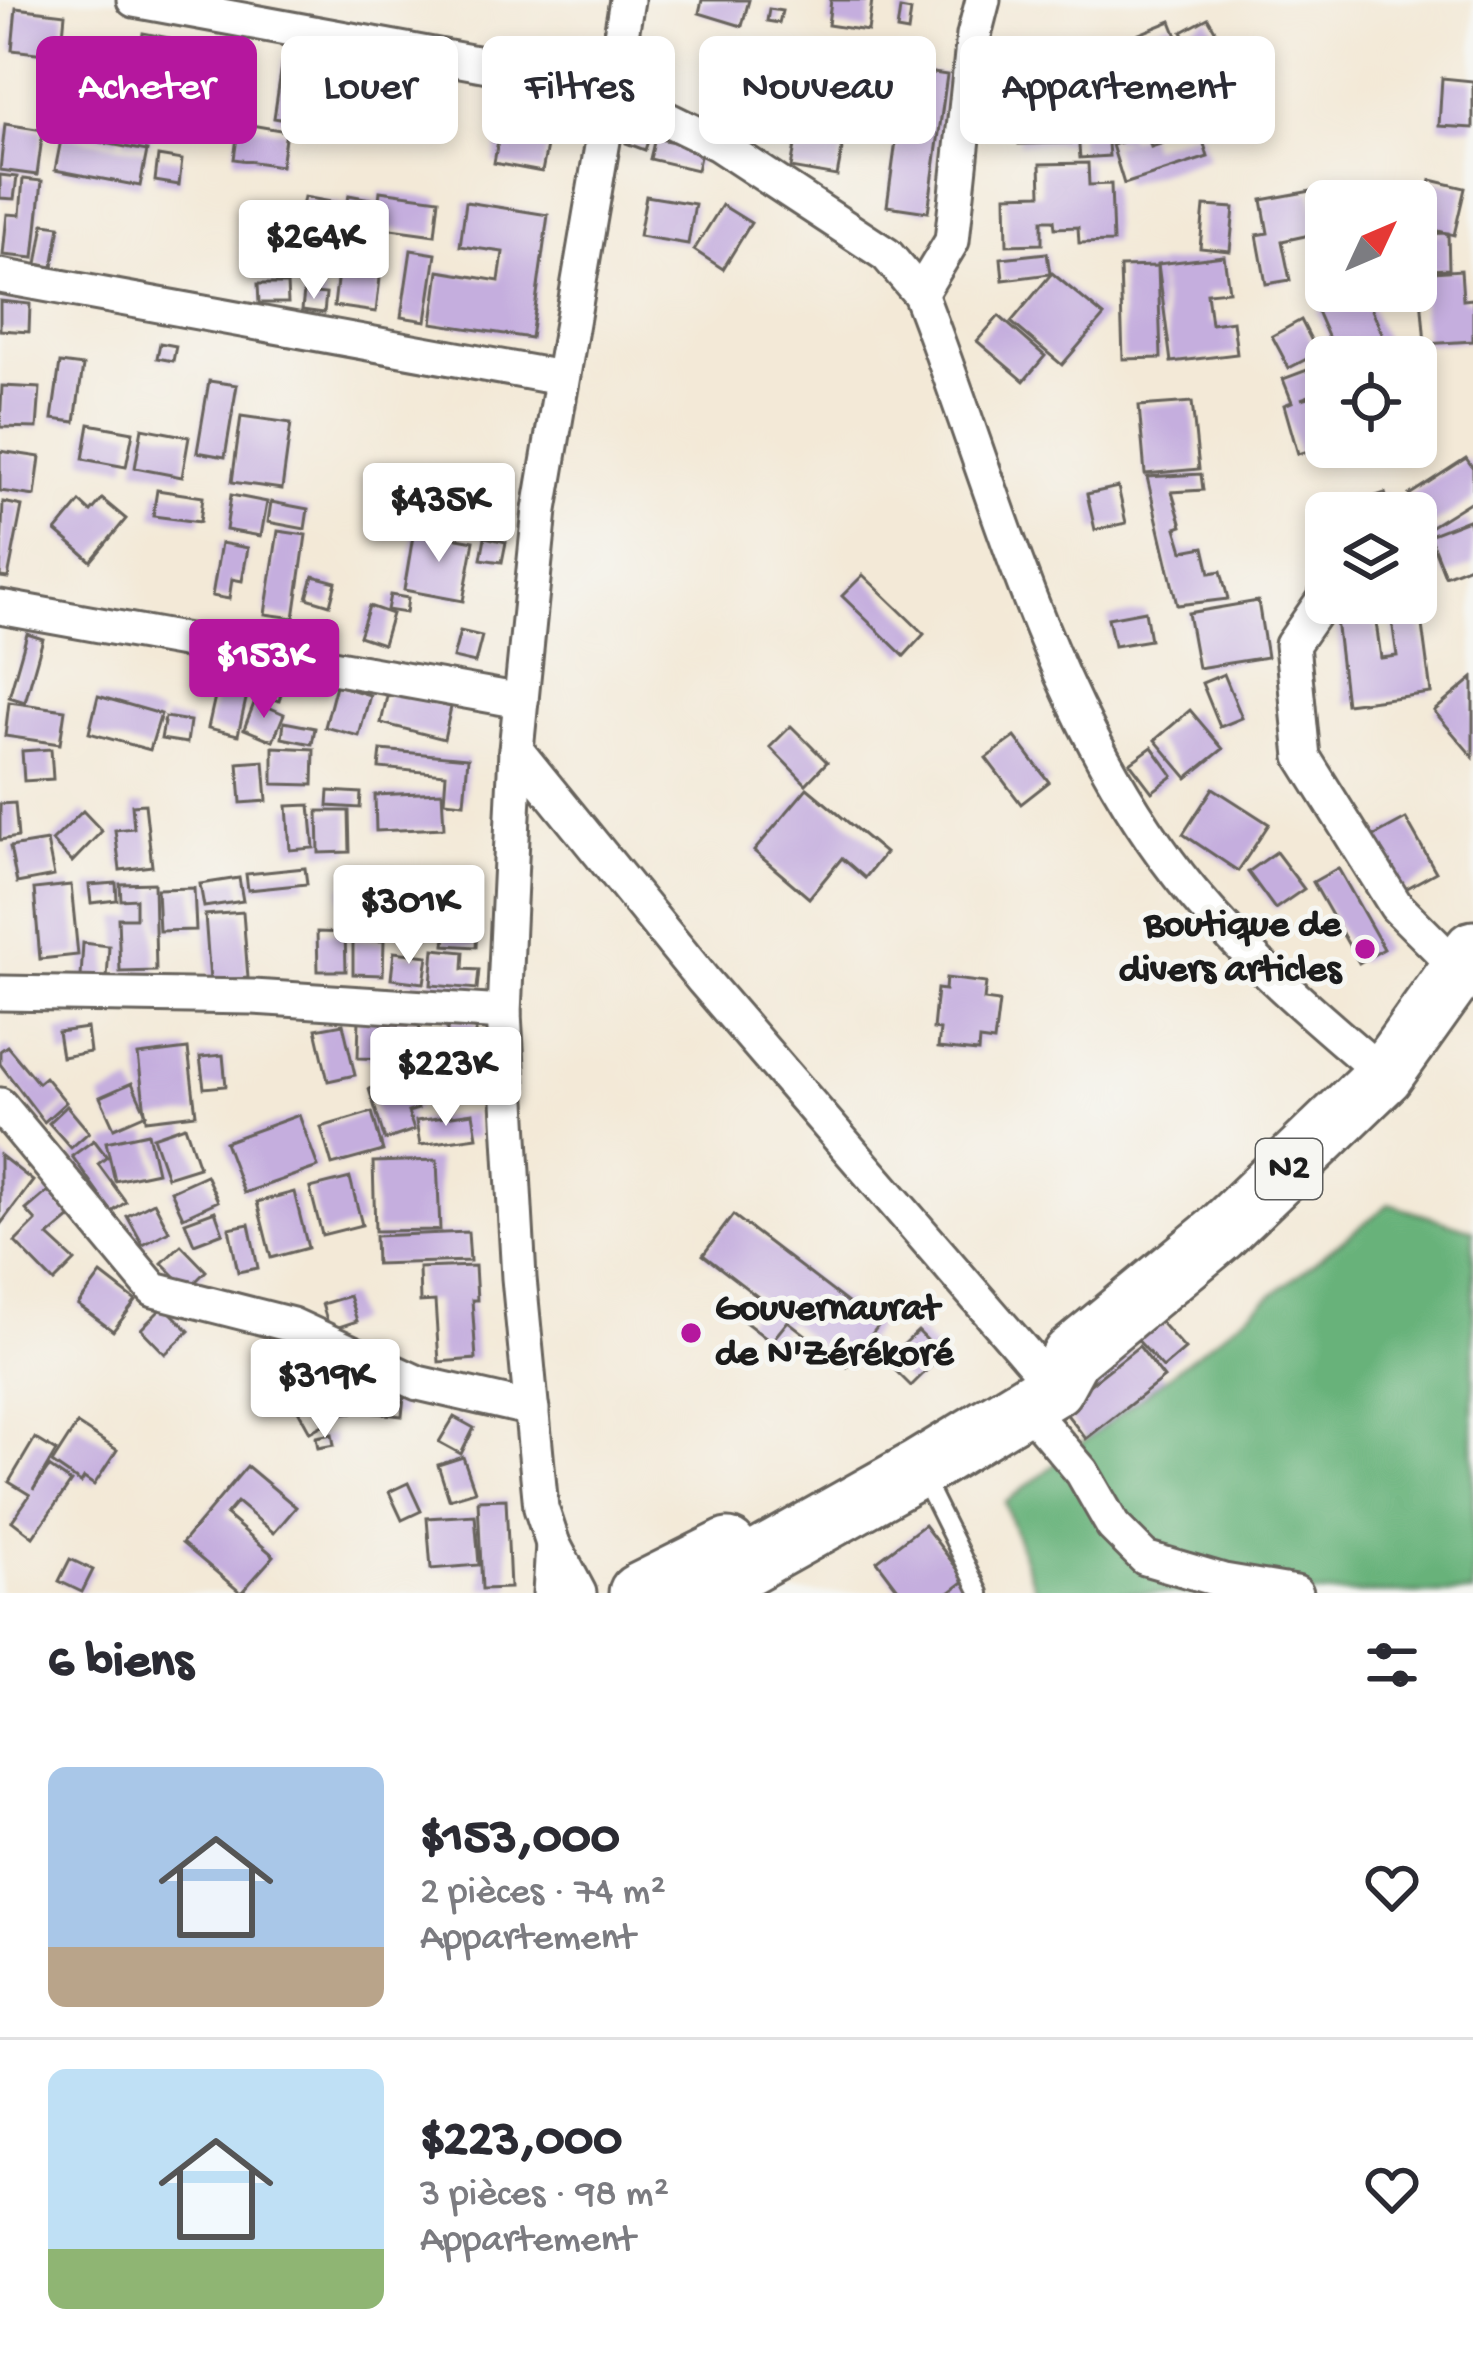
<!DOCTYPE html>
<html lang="fr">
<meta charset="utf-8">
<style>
body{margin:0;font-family:"Gochi Hand",sans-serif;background:#f2f2f3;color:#2b2b33;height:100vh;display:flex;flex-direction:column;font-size:45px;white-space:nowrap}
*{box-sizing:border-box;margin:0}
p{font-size:39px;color:#7c7c81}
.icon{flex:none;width:66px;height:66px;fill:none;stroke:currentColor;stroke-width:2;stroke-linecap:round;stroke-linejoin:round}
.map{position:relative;height:1593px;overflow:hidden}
.panel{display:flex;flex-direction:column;background:#fff;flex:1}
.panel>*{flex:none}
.hud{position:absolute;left:36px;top:36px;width:1401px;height:108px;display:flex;gap:24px}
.needle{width:78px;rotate:46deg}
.fabs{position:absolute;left:1305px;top:180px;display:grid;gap:24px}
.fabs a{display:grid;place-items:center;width:132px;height:132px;border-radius:18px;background:#fff;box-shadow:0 6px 18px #0003;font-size:60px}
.price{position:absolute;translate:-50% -102px;padding:0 27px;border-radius:12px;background:#fff;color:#222;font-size:39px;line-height:78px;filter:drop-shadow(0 3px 6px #0008)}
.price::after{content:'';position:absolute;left:50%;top:72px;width:36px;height:27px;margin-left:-18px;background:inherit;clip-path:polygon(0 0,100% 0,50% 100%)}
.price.current{background:#b5179e;color:#fff}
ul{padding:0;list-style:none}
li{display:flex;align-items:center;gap:36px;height:300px;padding:0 48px}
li+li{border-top:3px solid #e1e1e2}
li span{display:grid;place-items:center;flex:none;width:336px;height:240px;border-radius:18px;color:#555}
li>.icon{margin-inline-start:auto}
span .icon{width:144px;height:144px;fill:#fffc;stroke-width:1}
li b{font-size:51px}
h2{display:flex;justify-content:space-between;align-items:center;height:144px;padding:0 48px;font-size:51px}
.chip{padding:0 42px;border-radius:18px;background:#fff;box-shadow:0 6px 18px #0003;font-size:42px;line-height:108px}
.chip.current{background:#b5179e;color:#fff}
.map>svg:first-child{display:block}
.forest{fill:#67b27a;stroke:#42674b;stroke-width:3}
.building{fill:#c5aede}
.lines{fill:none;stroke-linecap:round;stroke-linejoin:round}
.lane-casing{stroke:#67645d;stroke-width:22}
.street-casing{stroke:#67645d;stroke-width:39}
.highway-casing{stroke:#67645d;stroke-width:63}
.lane{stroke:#fff;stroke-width:16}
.street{stroke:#fff;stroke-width:33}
.highway{stroke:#fff;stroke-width:57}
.poi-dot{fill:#b5179e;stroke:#f6f6f2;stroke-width:4.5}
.labels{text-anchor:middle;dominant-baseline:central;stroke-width:10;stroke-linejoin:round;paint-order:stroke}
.shield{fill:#f6f6f2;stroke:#5d5d5c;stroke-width:3}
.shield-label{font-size:36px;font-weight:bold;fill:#1c1c1c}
.poi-label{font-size:39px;font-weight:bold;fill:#1c1c1c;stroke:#f6f6f2;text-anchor:end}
</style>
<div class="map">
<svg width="1473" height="1593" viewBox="0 0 1473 1593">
<rect width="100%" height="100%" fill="#f6f6f2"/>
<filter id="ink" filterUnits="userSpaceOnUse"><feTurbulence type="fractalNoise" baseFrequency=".00833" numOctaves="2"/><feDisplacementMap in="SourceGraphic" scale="24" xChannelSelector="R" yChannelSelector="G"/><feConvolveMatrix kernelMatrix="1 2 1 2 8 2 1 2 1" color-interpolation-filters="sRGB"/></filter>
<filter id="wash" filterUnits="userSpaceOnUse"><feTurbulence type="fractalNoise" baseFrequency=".004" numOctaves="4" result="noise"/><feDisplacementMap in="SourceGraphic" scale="48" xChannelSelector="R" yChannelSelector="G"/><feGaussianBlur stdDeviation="2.7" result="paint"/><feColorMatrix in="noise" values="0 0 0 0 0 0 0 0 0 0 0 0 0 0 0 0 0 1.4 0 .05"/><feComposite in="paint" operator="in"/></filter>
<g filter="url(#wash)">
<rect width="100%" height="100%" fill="#f3e9d7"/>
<polygon class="forest" points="1389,1204 1473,1230 1473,1593 1036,1593 1005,1503"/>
<g id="blocks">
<g class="building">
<polygon points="702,0 749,0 742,26 699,13"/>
<polygon points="831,0 872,0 868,31 828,25"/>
<polygon points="16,8 65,14 61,56 12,50"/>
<polygon points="769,9 782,11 779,23 767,21"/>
<polygon points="900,9 911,11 908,32 897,30"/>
<polygon points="1208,18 1229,54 1203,69 1182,32"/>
<polygon points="1171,21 1191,72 1154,86 1192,77 1202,114 1164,124 1134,36"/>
<polygon points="143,33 169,38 162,83 135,79"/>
<polygon points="1096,48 1103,96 1070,101 1071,143 1019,144 1018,105 1023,105 1027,55 1055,60 1043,84 1068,85 1063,52"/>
<polygon points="283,59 348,69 338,129 274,118"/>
<polygon points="906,69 947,75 928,212 887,206"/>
<polygon points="795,71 860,83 850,145 843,144 837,176 791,168 797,134 785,132"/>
<polygon points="1442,78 1473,81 1473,128 1439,126"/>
<polygon points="83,80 128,88 119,141 74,133"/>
<polygon points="370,85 392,90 385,120 363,115"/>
<polygon points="505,101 554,110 542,172 494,163"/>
<polygon points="1105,107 1109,156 1080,158 1076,110"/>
<polygon points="1127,113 1128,140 1112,140 1112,114"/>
<polygon points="239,123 286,131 281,166 234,159"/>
<polygon points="5,124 43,130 37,175 0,170"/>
<polygon points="127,125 152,129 149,146 124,141"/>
<polygon points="632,125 651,132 645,150 626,143"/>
<polygon points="1200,131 1208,157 1124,184 1112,145 1147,134 1151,147"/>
<polygon points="62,135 147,151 140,186 55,170"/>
<polygon points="655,138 702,148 697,170 650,159"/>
<polygon points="158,156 182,160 179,185 155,181"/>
<polygon points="1088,163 1089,185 1111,184 1113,242 1079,243 1078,227 1055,228 1054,220 1042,220 1042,244 1007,245 1006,195 1041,194 1040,164"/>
<polygon points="0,175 17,177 14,199 0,198"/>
<polygon points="23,179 42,181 34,258 3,255 7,214 20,215"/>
<polygon points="1431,180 1465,188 1454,235 1419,226"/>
<polygon points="380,191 439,199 435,235 376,227"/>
<polygon points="1311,191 1319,233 1282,241 1290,280 1266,284 1257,235 1268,233 1262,200"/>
<polygon points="349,195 375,200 368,236 342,232"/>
<polygon points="646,196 695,204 688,244 639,236"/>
<polygon points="304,197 342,204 332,255 294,248"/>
<polygon points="466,202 548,215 531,338 432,323 439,271 499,281 503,252 460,246"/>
<polygon points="722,205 751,223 723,269 694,250"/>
<polygon points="1204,206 1234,208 1230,251 1200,248"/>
<polygon points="44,224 60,226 53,267 37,264"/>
<polygon points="1448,233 1449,269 1425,270 1424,234"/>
<polygon points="342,239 384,244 376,312 334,306"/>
<polygon points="411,250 436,254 426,321 401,317"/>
<polygon points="1047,253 1050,274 1003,280 1001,258"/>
<polygon points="1224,256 1229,291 1207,293 1211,324 1233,321 1237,354 1171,362 1158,264"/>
<polygon points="1158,266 1161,358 1123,359 1120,267"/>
<polygon points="1461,270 1463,300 1473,299 1473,341 1425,344 1419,273"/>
<polygon points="1052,273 1104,316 1062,365 1011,322"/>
<polygon points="258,284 287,284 288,303 259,303"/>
<polygon points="1364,291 1392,357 1337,357 1317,311"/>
<polygon points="304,292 326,294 324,313 302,310"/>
<polygon points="0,301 30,304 29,332 0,330"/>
<polygon points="999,316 1045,356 1024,381 977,341"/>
<polygon points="1301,320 1318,353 1289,368 1272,336"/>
<polygon points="160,343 176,346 173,361 157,358"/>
<polygon points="60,363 83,366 75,422 52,419"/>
<polygon points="1326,363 1326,390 1301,399 1326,393 1326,446 1298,454 1284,405 1292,402 1283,379"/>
<polygon points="209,381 237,385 225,457 197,452"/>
<polygon points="2,386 40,388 37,428 0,427"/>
<polygon points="1192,402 1199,469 1145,474 1139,406"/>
<polygon points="241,416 291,423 282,489 232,482"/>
<polygon points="89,424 133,432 126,467 83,459"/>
<polygon points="142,428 189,437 182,477 135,468"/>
<polygon points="0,451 40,457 35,496 0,491"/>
<polygon points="1466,458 1473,468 1473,500 1430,527 1409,495"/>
<polygon points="383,473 428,479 423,518 378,511"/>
<polygon points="1201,474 1203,490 1172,492 1182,526 1176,528 1183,551 1204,547 1210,573 1221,571 1228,599 1177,605 1147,477"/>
<polygon points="436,487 481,493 477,526 432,520"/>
<polygon points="1118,487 1126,523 1095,530 1087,494"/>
<polygon points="491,488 514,492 507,534 484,530"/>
<polygon points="157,490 203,497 200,522 153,516"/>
<polygon points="1385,493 1391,513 1346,513 1344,507"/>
<polygon points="231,495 267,502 261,536 226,530"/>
<polygon points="102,499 126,519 91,561 56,531 80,502 91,512"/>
<polygon points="3,502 22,506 8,578 0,577"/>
<polygon points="271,502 308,509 305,529 268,522"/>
<polygon points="1468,520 1473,533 1473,565 1445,576 1429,535"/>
<polygon points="414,530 474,541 463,601 404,590"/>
<polygon points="278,531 306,535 294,618 265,614"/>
<polygon points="485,537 506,542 502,562 481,559"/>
<polygon points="221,543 248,548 242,581 232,579 229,599 212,596"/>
<polygon points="863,575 924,634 904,656 842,596"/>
<polygon points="313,576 336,582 330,605 307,598"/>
<polygon points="390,595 408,598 406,613 387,610"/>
<polygon points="1258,601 1267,657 1198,668 1188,613"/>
<polygon points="369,606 392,614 383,644 359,636"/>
<polygon points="1420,610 1431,693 1346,704 1336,620 1375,615 1381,658 1397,656 1391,613"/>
<polygon points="1145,611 1150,640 1114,646 1108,618"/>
<polygon points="460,631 482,636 475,663 453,658"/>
<polygon points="27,634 43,639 25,702 9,697"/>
<polygon points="224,656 254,663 238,735 208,728"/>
<polygon points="259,665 287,673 279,701 252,693"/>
<polygon points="1224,674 1242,718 1220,727 1202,683"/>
<polygon points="1473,678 1473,757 1434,711"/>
<polygon points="336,685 370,695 359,736 325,727"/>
<polygon points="388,692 451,707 444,739 381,723"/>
<polygon points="98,696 161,714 150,750 89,733"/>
<polygon points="255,701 284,714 273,741 244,729"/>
<polygon points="9,702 65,710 60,744 5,736"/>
<polygon points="1190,710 1223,749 1187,778 1155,740"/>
<polygon points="165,717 190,721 187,743 161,739"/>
<polygon points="284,722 315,728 312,744 282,738"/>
<polygon points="791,726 827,762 806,784 770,747"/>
<polygon points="1015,737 1049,782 1021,804 986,758"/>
<polygon points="273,747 314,749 313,785 273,784"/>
<polygon points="1152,747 1173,776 1152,792 1130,763"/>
<polygon points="51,749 53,779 24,781 22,751"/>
<polygon points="381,750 468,758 464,803 444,801 446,774 379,768"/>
<polygon points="264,761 267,801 241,803 238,763"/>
<polygon points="807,788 885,853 865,878 842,858 809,898 754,851"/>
<polygon points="1213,788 1269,824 1238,871 1183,834"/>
<polygon points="329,791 361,793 360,808 328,806"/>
<polygon points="442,792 444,828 376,831 375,795"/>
<polygon points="15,803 18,837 0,840 0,804"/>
<polygon points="145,804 152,866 120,870 115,830 134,828 132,805"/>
<polygon points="310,805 314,848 290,850 287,806"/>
<polygon points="83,811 102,831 72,862 52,841"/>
<polygon points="318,811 349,811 350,852 319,853"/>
<polygon points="1406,819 1436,872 1400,892 1369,839"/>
<polygon points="47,841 54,876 17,883 10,847"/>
<polygon points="1276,852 1304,889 1275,909 1248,872"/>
<polygon points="305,868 307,884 248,890 246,874"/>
<polygon points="1338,868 1384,949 1359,963 1313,882"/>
<polygon points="445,869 446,891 418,891 417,870"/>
<polygon points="239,878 243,901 204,907 200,884"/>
<polygon points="116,883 117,900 91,903 89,885"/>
<polygon points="154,883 156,971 120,972 118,918 136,918 136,899 121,900 120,884"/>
<polygon points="71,885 78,955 40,959 34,889"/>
<polygon points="357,885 358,899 341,900 341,886"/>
<polygon points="194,888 196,930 159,931 157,889"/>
<polygon points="243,912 248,978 210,981 205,915"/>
<polygon points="447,921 477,923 476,947 445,945"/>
<polygon points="317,932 345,933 346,971 318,971"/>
<polygon points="353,940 384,941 383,975 353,974"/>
<polygon points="83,943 109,946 107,980 81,978"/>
<polygon points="434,949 464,952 463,969 479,970 477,989 431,985"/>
<polygon points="394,952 428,956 424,983 391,979"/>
<polygon points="946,978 986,983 984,1000 999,1002 994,1042 979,1040 978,1052 938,1048 940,1030 933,1029 937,989 945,990"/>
<polygon points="359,1018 420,1020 418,1077 407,1077 418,1109 408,1112 414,1130 385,1140 369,1089 407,1077 390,1077 390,1059 358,1058"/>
<polygon points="447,1019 476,1020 476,1086 447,1085"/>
<polygon points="343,1024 355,1075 328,1081 316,1029"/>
<polygon points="87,1028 90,1052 62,1057 58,1032"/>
<polygon points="7,1046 38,1083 45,1077 66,1102 44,1122 0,1064 0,1051"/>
<polygon points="188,1049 196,1114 146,1120 138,1055"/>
<polygon points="223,1055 226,1086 204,1088 200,1057"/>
<polygon points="132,1083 146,1114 114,1128 100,1097"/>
<polygon points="67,1106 89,1132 71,1148 49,1123"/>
<polygon points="372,1112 383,1151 332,1165 321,1127"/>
<polygon points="473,1113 477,1137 420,1145 416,1121"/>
<polygon points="299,1115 318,1167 244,1193 225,1142"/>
<polygon points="185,1126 199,1167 167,1177 153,1137"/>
<polygon points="148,1133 157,1172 115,1181 106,1142"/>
<polygon points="94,1140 107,1157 98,1164 126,1202 112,1212 72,1156"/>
<polygon points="0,1155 33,1181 0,1225"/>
<polygon points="437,1160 440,1230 375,1231 373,1162"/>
<polygon points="206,1175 218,1201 183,1217 171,1191"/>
<polygon points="350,1178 362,1225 322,1235 310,1188"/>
<polygon points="48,1191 71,1217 48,1236 75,1261 54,1282 15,1242 36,1221 26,1210"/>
<polygon points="294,1192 308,1248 271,1258 257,1202"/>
<polygon points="154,1202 169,1231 143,1245 127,1216"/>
<polygon points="215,1211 223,1233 194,1244 185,1222"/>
<polygon points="733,1215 878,1326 847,1367 788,1321 771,1342 745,1322 762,1300 703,1255"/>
<polygon points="249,1224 258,1268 238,1272 229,1228"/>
<polygon points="468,1232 470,1261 376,1264 375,1236"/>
<polygon points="181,1245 206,1271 188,1289 162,1263"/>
<polygon points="475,1266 477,1300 472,1300 476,1359 439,1362 435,1301 420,1302 419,1268"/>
<polygon points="101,1274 136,1301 113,1331 78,1305"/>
<polygon points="349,1296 357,1321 330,1330 322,1304"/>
<polygon points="164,1306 189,1331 165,1354 141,1329"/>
<polygon points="1156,1317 1185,1349 1163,1368 1134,1336"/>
<polygon points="918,1331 942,1355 911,1386 886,1361"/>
<polygon points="294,1341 305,1358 282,1372 272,1355"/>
<polygon points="1139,1346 1164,1378 1086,1439 1061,1407"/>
<polygon points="309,1371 335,1418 310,1432 284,1385"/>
<polygon points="355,1388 358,1412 345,1413 342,1389"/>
<polygon points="369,1392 404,1395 402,1416 367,1412"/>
<polygon points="454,1417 474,1428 461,1454 439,1442"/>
<polygon points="77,1424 117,1450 94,1485 84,1478 81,1483 52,1463"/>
<polygon points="332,1434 334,1445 318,1448 316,1437"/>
<polygon points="35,1438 56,1451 33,1490 49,1467 71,1482 33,1537 12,1521 30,1495 9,1482"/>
<polygon points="463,1457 475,1491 449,1499 438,1465"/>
<polygon points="247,1466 296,1507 274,1533 237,1502 226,1515 274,1556 241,1593 182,1543"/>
<polygon points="408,1483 421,1511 402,1520 389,1492"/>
<polygon points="506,1499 510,1588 482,1589 478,1500"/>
<polygon points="475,1515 479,1565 431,1569 427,1518"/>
<polygon points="924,1525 966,1580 949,1593 901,1593 877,1561"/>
<polygon points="70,1559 93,1570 82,1592 59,1581"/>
</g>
</g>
</g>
<g filter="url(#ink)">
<use href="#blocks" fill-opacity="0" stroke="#67645d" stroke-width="3"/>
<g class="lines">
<g class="lane-casing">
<polyline id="lane" points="922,1476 980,1593"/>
</g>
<g class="street-casing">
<g id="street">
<path d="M134,0L564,79L609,91L718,144L887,255L920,294C999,498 1050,720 1192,892C1249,960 1317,1018 1384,1075"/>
<polyline points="0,276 561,378"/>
<polyline points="920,294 952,241 974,35 983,0"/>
<polyline points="1326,596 1292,645 1303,757 1396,906 1460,970"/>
<polyline points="0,607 521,701"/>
<polyline points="516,750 703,980 1054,1387"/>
<polyline points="0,993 253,997 504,1013"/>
<polyline points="0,1105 154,1290 292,1325 418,1383 532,1409"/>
<polyline points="1025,1405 1082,1472 1113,1526 1145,1558 1224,1581 1296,1593"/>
<polyline points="550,1593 553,1544"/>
<polyline points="579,1593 553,1544 541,1508 519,1278 504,1013 516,750 540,510 627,0"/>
</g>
</g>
<g class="highway-casing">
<g id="highway">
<polyline points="638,1593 728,1548"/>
<polyline points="698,1593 919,1469 1054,1387 1071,1356 1219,1234 1384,1075 1473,950"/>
</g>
</g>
<use href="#lane" class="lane"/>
<use href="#street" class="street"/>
<use href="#highway" class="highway"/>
</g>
</g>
<g class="poi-dot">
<circle cx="1365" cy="949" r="12"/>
<circle cx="691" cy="1333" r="12"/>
</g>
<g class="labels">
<rect class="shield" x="1256" y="1139" width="66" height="60" rx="9"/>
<g class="shield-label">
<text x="1289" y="1169">N2</text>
</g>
<g class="poi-label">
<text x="1341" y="927">Boutique de<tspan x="1341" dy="45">divers articles</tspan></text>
<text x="715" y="1311" text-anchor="start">Gouvernaurat<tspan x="715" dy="45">de N'Zérékoré</tspan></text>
</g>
</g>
</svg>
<div class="fabs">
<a><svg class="needle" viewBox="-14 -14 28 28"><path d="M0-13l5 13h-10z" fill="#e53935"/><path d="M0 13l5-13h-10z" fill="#7c7c81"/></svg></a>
<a><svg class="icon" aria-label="locate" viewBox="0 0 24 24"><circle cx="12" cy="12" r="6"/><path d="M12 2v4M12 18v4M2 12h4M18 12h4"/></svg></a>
<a><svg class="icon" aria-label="layers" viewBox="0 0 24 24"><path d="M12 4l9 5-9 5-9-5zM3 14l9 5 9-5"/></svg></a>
</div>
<b class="price" style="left:314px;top:302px">$264K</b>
<b class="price" style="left:439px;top:565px">$435K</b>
<b class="price current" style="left:264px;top:721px">$153K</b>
<b class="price" style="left:409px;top:967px">$301K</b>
<b class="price" style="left:446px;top:1129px">$223K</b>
<b class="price" style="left:325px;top:1441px">$319K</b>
<div class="hud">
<a class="chip current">Acheter</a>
<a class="chip">Louer</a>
<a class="chip">Filtres</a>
<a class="chip">Nouveau</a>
<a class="chip">Appartement</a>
</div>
</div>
<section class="panel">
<h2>6 biens<svg class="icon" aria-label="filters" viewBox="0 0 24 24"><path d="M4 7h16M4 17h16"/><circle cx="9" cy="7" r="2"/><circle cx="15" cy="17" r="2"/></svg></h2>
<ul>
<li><span style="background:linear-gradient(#a9c7e8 75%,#b9a48a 0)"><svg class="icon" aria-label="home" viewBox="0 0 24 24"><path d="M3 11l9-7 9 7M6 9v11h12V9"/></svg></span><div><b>$153,000</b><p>2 pièces · 74 m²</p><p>Appartement</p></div><svg class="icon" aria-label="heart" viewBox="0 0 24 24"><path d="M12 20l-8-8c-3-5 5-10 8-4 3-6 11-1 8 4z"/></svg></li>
<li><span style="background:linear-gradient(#bfe0f5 75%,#8fb573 0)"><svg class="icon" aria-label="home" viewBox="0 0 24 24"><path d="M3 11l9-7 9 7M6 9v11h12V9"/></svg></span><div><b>$223,000</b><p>3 pièces · 98 m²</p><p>Appartement</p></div><svg class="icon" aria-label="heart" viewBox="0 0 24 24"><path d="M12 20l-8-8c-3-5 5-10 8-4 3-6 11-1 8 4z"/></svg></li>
</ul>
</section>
